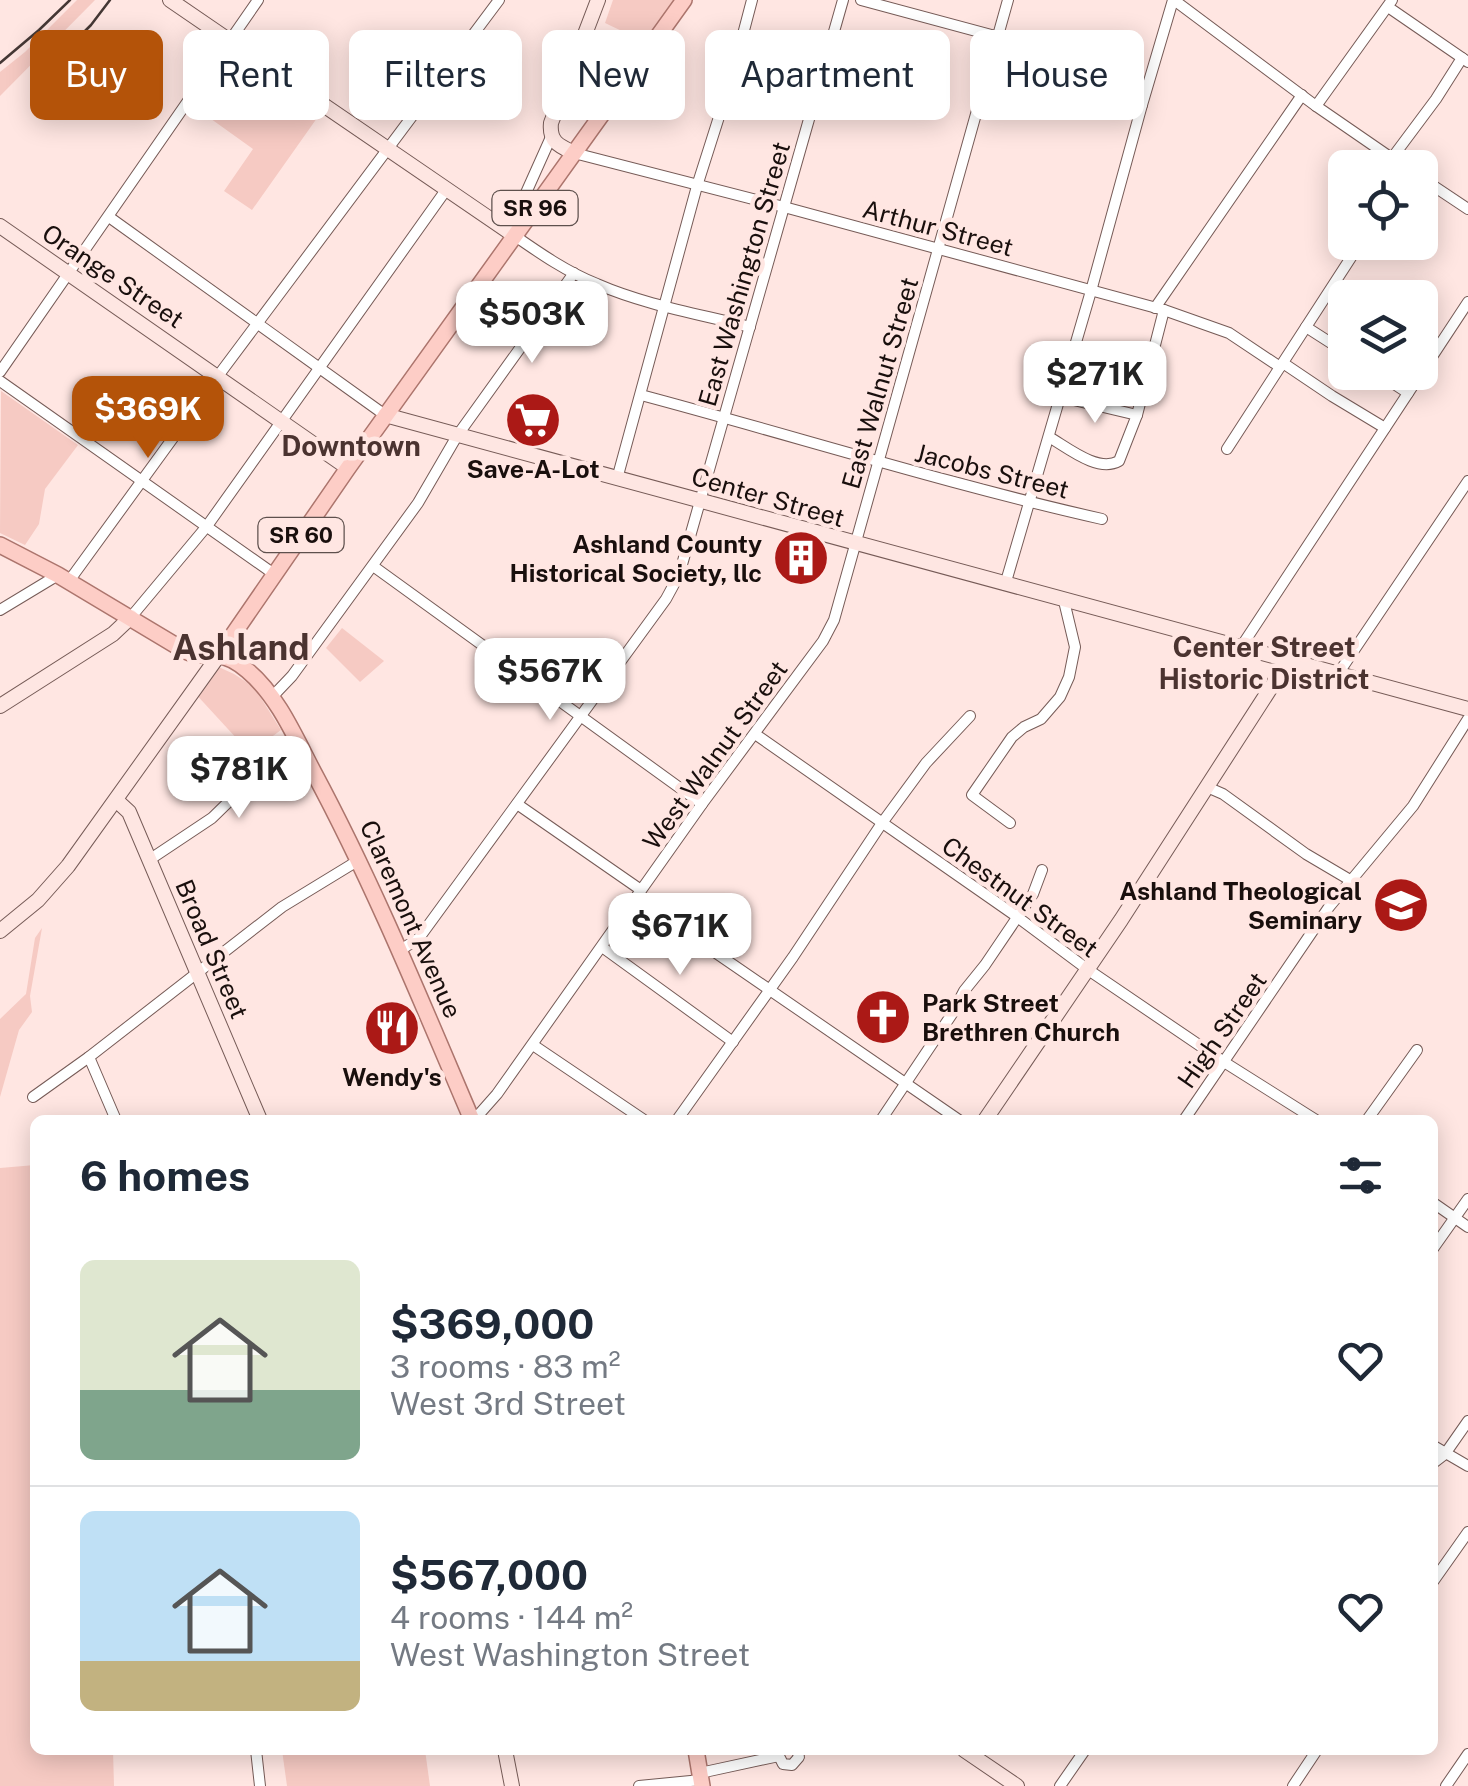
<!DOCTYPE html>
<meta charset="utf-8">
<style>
body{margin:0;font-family:"Public Sans",sans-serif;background:#f2f2f3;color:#1f2937;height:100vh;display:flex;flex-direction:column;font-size:38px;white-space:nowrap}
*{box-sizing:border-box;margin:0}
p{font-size:32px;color:#747a83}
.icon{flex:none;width:55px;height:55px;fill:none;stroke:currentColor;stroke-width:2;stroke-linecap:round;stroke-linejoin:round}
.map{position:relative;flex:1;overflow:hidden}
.side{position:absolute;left:30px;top:1115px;width:1408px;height:640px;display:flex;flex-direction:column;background:#fff;border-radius:15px;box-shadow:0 5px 25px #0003}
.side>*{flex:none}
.hud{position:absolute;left:30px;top:30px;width:1410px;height:90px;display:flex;gap:20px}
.fabs{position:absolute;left:1328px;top:150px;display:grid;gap:20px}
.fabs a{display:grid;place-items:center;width:110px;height:110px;border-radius:15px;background:#fff;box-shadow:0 5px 25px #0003;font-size:50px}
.price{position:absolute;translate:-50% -85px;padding:0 22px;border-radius:20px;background:#fff;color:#222;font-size:32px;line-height:65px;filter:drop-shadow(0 2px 5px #0008)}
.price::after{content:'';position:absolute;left:50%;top:60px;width:30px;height:22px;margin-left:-15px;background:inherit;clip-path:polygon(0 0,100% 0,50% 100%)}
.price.selected{background:#b45309;color:#fff}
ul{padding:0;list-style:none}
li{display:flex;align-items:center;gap:30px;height:250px;padding:0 50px}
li+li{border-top:2px solid #e0e1e3}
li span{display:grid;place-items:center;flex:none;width:280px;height:200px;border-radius:15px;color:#555}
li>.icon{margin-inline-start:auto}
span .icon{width:120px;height:120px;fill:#fffc;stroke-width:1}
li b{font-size:42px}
h2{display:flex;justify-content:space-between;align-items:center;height:120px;padding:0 50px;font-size:42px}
.pill{padding:0 35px;border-radius:15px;background:#fff;box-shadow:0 5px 25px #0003;font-size:35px;line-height:90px}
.pill.selected{background:#b45309;color:#fff}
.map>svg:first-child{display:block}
.green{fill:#f6cac3}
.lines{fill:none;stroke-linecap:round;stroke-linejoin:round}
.street-casing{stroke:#765b57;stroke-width:12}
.secondary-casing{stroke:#765b57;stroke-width:16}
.primary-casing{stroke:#ac756d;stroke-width:18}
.street{stroke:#fff;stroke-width:10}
.secondary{stroke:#fee6e2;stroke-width:14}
.primary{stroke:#fdcdc6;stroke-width:15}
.rail{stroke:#453835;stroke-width:2.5}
.labels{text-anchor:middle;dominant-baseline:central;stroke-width:9;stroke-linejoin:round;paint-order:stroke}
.shield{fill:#ffe6e2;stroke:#5e504d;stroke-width:2.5}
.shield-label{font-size:22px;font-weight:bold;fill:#190f0d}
.street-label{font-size:25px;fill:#190f0d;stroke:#ffe6e2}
.poi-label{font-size:25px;font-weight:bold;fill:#190f0d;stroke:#ffe6e2}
.neighbourhood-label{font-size:28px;font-weight:bold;fill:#4b3330;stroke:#ffe6e2}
.district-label{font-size:35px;font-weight:bold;fill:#4b3330;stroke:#ffe6e2}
</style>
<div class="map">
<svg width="1468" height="1786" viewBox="0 0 1468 1786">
<rect width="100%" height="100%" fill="#ffe6e2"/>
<g class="green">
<polygon points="77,0 95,0 0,96 0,72 25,52"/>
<polygon points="613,0 676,0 645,42 605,23"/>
<polygon points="233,48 322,111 252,210 224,191 253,149 193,106"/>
<polygon points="1,391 78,445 45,489 39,524 25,545 0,533"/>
<polygon points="342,628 384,661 360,682 326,648"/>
<polygon points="212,664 234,674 254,687 281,730 250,753 193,691"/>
<polygon points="42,928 30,996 32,1012 19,1030 0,1097 0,1019 26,994 35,938"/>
<polygon points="35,1165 35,1750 113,1750 114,1786 0,1786 0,1168"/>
<polygon points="282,1750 425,1750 430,1786 287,1786"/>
</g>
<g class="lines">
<g class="street-casing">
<g id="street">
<path d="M861,0L1054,52C1087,66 1109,92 1142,105"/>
<polyline points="1174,0 1316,106 1406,168"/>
<polyline points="1388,7 1468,62"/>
<polyline points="1316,106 1392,0"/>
<polyline points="574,153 784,207 1164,310 1229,333 1280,367"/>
<polyline points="1392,158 1436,99 1462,58"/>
<polyline points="1420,177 1468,209"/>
<polyline points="521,204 551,137"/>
<polyline points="109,217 385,415"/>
<path d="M515,236C541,254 567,272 597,284C645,305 699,314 750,327"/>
<polyline points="1155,308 1302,95"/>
<polyline points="1306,327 1345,352"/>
<polyline points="1075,347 1151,365"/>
<polyline points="1283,363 1332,396 1385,428"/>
<polyline points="0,372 258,0"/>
<polyline points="1376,372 1408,393"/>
<polyline points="0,381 274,574"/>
<path d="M641,395C795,436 947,484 1102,519"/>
<polyline points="1061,397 1137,415"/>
<path d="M1049,437C1068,448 1098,473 1119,461L1137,415L1164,310"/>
<polyline points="1227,449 1361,242"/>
<polyline points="617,479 697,186 732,76 752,0"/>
<polyline points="373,566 702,804"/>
<polyline points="69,581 218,376 499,0"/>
<polyline points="1005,585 1091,291 1142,105 1173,0"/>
<polyline points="0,610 58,575"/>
<polyline points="131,617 207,526 446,190"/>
<polyline points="1241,647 1468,302"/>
<polyline points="1338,674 1468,481"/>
<polyline points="271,698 292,676 418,503 457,436 574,273"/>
<polyline points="755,734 1016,916 1087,969 1224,1062 1316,1120"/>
<polyline points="1207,787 1223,794 1306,854 1350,880"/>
<polyline points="517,804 641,890"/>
<polyline points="1010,823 972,795 1012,737 1024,727 1041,719 1060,697 1069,677 1075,647 1064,601"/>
<polyline points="149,860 212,818 254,777 298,742"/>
<polyline points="636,898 959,1120"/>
<polyline points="602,947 733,1042"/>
<polyline points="399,951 419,938 666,599 679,575 843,0"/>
<polyline points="533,1045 644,1120"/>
<polyline points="89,1057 116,1120"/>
<polyline points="33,1097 89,1057 282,907 359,860"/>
<polyline points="474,1120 497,1094 702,804 823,641 834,620 1008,0"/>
<polyline points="677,1120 793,957 882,823 926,763 970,716"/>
<polyline points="881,1120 952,1014 964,991 985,965 1033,894 1042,870"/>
<polyline points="1184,1120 1329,907 1413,806 1468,719"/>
<polyline points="1367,1120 1417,1050"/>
<polyline points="1432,1202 1468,1227"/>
<polyline points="1432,1250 1468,1199"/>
<polyline points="1432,1445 1468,1466"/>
<polyline points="1432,1464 1445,1454 1468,1421"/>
<polyline points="1432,1583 1468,1532"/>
<polyline points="256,1750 260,1786"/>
<polyline points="778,1754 783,1764 792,1765 799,1757 797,1750"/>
<polyline points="700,1773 779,1756"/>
<polyline points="639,1786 701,1780"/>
<polyline points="1060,1786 1085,1750"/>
<polyline points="1293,1786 1317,1750"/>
<polyline points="1446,1786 1468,1754"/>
</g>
</g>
<g class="secondary-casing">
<g id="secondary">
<polyline points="170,0 515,236"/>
<path d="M574,153C559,146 549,142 551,123L598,0"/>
<polyline points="0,226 348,468"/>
<polyline points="385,415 1468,709"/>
<polyline points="0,706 113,634 131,617"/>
<polyline points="116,800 129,812 260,1120"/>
<polyline points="0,931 38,900 68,866 219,655"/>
<polyline points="985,1120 1121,920 1288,661"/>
<polyline points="505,1750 512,1786"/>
<polyline points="964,1750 1017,1786"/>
</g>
</g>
<g class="primary-casing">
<g id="primary">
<path d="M0,545L58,575L185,651C195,656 203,654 215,655C227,656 239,663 248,671C278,696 296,739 314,773C374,885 422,1003 472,1120"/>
<polyline points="219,655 348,468 684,0"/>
<polyline points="696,1750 702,1786"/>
</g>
</g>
<use href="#street" class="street"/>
<use href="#secondary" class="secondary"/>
<use href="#primary" class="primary"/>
<g class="rail">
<polyline points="68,48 91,25 110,0"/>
<polyline points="0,63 39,30 70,0"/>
</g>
</g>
<defs>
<g id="supermarket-disc" transform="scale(2.875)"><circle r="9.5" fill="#ab1916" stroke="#ffe6e2"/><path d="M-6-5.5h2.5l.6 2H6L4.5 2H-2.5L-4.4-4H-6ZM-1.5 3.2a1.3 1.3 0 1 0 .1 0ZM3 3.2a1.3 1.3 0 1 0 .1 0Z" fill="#fff"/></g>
<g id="building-disc" transform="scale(2.875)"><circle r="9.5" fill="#ab1916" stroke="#ffe6e2"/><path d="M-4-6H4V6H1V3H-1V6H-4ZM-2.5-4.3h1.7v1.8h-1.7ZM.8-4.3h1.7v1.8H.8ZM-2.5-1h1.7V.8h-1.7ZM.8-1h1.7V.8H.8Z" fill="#fff"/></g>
<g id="university-disc" transform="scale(2.875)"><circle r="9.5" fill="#ab1916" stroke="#ffe6e2"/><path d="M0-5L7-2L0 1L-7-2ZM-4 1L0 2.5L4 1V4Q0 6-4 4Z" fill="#fff"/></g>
<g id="church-disc" transform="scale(2.875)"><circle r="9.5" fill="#ab1916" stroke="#ffe6e2"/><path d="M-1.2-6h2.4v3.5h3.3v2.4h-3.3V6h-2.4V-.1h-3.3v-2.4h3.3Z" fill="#fff"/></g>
<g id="restaurant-disc" transform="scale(2.875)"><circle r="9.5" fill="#ab1916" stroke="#ffe6e2"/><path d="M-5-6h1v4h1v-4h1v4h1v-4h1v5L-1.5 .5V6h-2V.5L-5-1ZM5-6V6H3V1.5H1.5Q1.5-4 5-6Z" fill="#fff"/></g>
</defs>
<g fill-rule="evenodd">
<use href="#supermarket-disc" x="533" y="420"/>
<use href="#building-disc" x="801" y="558"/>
<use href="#university-disc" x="1401" y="905"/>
<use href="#church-disc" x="883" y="1017"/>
<use href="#restaurant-disc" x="392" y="1028"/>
</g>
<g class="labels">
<g class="shield">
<rect x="492.5" y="191" width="85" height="34" rx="8"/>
<rect x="258.5" y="518" width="85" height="34" rx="8"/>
</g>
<g class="shield-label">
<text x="535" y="208">SR 96</text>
<text x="301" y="535">SR 60</text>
</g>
<g class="street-label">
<text transform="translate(938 228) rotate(15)">Arthur Street</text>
<text transform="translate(744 274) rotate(-74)">East Washington Street</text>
<text transform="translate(113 276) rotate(34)">Orange Street</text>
<text transform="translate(880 383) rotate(-74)">East Walnut Street</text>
<text transform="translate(992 471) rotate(14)">Jacobs Street</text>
<text transform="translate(768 497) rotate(16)">Center Street</text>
<text transform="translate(715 755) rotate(-54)">West Walnut Street</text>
<text transform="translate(1020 897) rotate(36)">Chestnut Street</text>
<text transform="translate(411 919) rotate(66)">Claremont Avenue</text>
<text transform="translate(212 949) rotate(67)">Broad Street</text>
<text transform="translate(1222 1030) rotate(-55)">High Street</text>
</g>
<g class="poi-label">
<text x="533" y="469">Save-A-Lot</text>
<text x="762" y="544" text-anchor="end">Ashland County<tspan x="762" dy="29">Historical Society, llc</tspan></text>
<text x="1362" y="891" text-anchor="end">Ashland Theological<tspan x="1362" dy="29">Seminary</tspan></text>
<text x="922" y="1003" text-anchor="start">Park Street<tspan x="922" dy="29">Brethren Church</tspan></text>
<text x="392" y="1077">Wendy's</text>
</g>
<g class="neighbourhood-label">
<text x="351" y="445">Downtown</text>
<text x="1264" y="646">Center Street<tspan x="1264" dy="32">Historic District</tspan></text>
</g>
<g class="district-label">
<text x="241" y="647">Ashland</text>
</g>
</g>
</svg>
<div class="fabs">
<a><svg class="icon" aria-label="locate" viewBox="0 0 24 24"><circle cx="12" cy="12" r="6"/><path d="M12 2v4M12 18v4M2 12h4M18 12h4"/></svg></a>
<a><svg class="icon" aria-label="layers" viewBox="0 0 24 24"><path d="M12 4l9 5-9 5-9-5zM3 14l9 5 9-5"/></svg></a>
</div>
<b class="price" style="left:532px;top:366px">$503K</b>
<b class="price" style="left:1095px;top:426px">$271K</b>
<b class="price selected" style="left:148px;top:461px">$369K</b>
<b class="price" style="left:550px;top:723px">$567K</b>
<b class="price" style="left:239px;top:821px">$781K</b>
<b class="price" style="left:680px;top:978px">$671K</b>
<div class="hud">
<a class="pill selected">Buy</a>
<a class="pill">Rent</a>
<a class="pill">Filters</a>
<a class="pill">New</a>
<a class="pill">Apartment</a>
<a class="pill">House</a>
</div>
<section class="side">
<h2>6 homes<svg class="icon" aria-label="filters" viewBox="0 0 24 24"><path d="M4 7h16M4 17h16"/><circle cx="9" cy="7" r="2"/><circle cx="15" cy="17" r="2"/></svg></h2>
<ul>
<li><span style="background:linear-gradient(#dfe7d0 65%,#7fa58c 0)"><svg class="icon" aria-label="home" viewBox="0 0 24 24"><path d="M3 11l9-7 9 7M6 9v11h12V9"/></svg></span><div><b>$369,000</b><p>3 rooms · 83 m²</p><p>West 3rd Street</p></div><svg class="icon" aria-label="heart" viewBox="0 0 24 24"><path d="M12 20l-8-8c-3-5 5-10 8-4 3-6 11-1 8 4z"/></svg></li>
<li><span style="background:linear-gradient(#bfe0f5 75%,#c2b280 0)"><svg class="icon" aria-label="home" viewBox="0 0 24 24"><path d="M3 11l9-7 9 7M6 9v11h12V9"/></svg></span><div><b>$567,000</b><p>4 rooms · 144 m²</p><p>West Washington Street</p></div><svg class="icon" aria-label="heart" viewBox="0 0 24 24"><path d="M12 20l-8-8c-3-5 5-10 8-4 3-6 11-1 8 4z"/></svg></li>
</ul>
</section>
</div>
